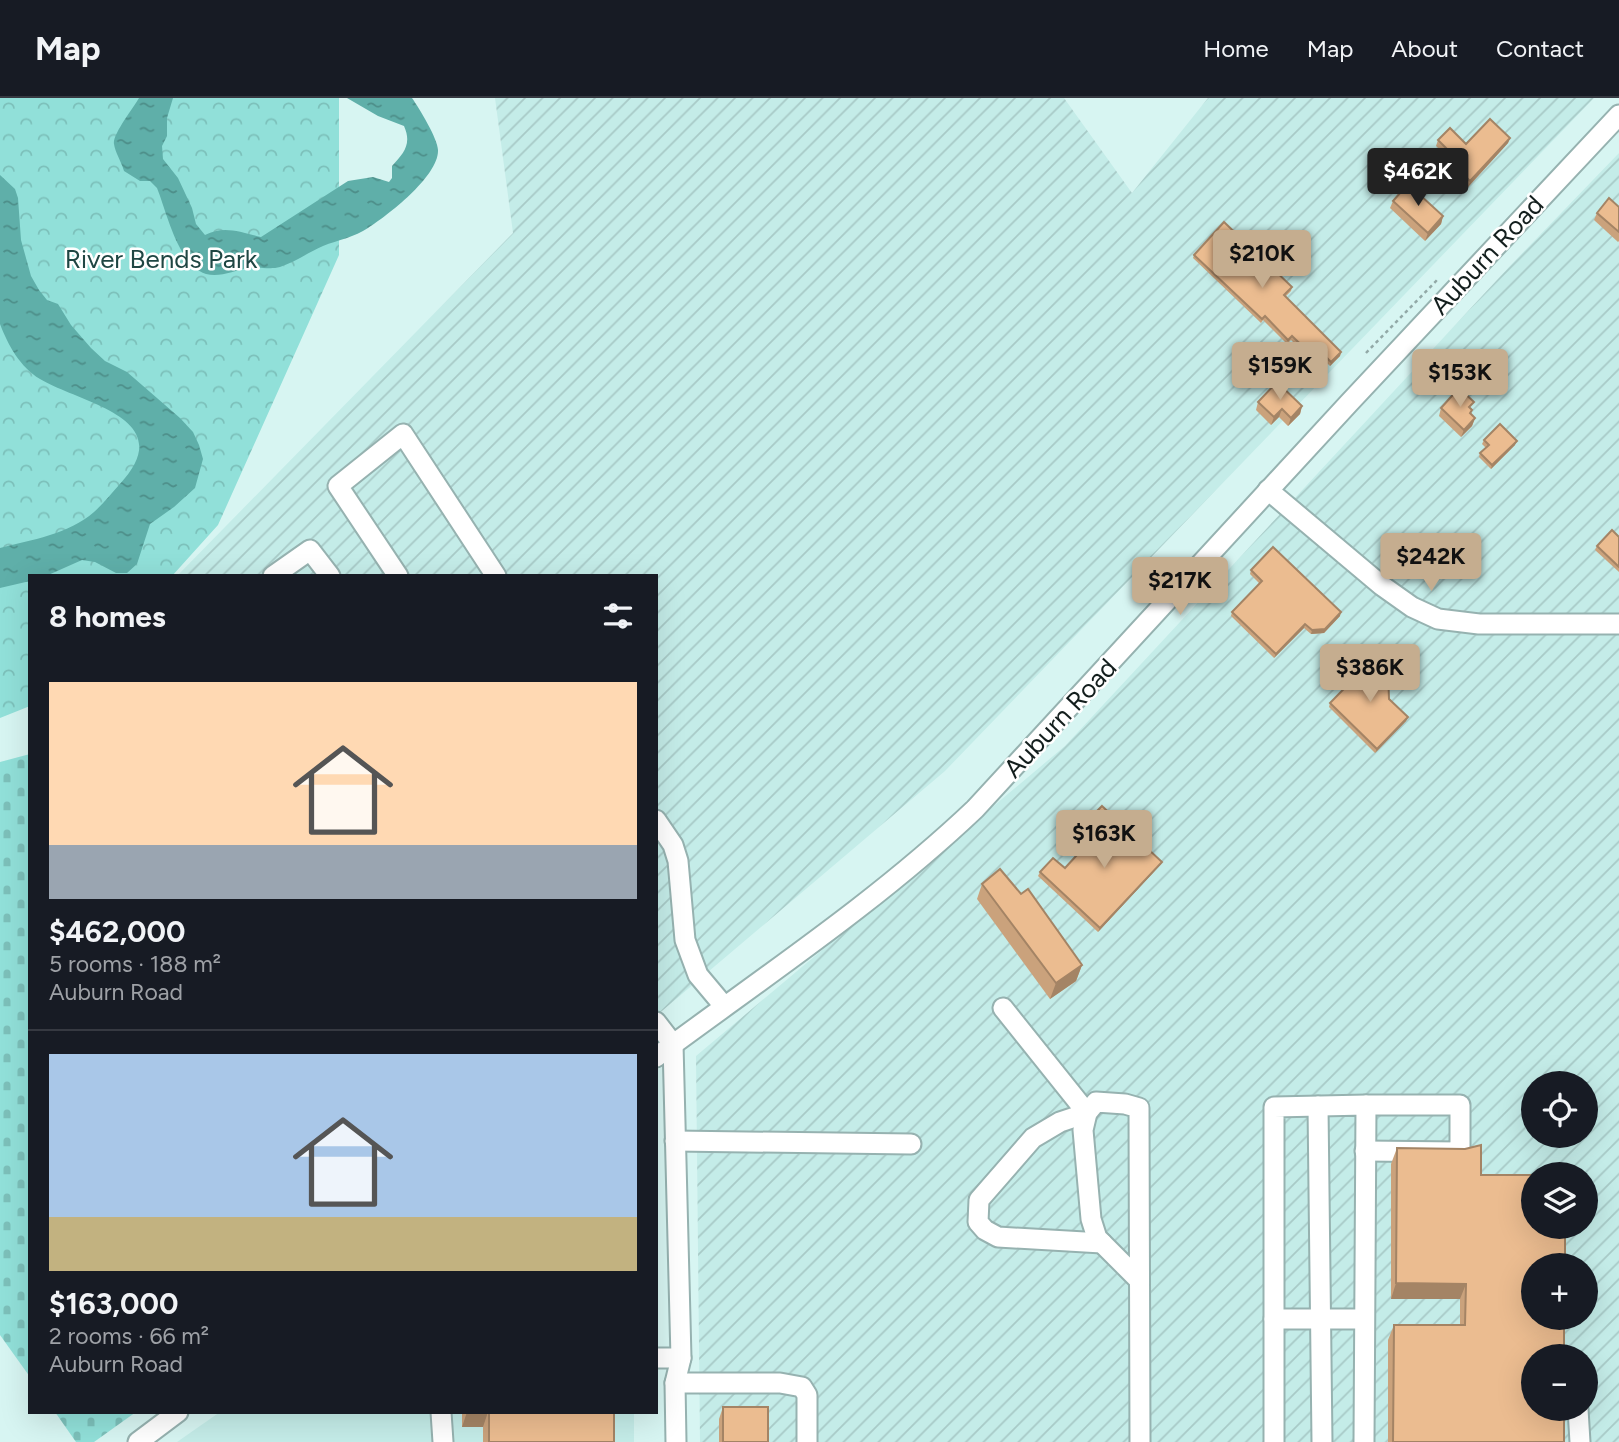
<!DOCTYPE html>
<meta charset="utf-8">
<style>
body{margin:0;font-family:Figtree,sans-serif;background:#20242c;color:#f1f3f6;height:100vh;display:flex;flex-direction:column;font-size:26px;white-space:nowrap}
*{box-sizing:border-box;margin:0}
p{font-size:23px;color:#9ea1a6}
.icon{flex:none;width:38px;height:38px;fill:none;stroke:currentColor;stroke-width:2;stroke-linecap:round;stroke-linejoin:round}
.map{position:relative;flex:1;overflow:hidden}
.details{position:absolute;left:28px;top:476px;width:630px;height:840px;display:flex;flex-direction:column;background:#171b24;border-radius:0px;box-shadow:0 7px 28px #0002}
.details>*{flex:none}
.tools{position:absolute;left:1521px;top:973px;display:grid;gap:14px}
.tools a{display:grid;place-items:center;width:77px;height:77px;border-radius:50%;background:#171b24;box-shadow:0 7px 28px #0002;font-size:35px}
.price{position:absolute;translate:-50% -60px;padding:0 16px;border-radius:7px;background:#c5ad8f;color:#111;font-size:23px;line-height:46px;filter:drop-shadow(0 2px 4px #0008)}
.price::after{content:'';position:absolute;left:50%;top:42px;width:21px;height:16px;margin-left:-10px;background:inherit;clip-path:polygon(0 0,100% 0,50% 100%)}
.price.current{background:#222;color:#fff}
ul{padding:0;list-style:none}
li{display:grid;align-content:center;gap:14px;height:371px;padding:0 21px}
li+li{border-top:2px solid #363941}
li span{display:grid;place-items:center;height:217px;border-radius:0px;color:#555}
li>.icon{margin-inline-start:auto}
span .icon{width:126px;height:126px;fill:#fffc;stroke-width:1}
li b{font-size:30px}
h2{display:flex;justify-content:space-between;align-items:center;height:84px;padding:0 21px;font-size:30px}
header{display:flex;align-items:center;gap:42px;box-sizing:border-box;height:98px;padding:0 35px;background:#171b24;border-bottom:2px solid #363941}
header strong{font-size:33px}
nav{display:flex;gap:38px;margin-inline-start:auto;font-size:24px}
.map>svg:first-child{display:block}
.built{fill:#c4ece8}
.industrial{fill:url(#industrial-furrows);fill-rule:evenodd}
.cemetery{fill:url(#cemetery-stones)}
.park{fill:url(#park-crowns)}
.water{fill:url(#water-ripples)}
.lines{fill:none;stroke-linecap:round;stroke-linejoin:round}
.minor-casing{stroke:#96b2b0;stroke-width:23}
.path{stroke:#92a9a7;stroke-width:2.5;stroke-dasharray:3.5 3.5;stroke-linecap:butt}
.minor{stroke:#fff;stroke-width:19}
.wall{fill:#caa27c}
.shaded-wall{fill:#a48465}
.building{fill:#ebbc90;stroke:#a48465;stroke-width:2}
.labels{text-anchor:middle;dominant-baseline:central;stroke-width:5;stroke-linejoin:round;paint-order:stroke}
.street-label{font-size:26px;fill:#131e1d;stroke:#fff}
.park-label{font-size:26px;fill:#1f4643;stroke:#fff}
</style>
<header>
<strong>Map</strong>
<nav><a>Home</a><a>Map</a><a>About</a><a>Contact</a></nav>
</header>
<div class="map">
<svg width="1619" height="1344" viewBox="0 0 1619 1344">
<defs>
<pattern id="industrial-furrows" width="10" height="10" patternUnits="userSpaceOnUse" patternTransform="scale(1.75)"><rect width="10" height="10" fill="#c4ece8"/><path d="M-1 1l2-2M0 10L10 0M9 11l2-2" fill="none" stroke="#a8cac7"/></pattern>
<pattern id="cemetery-stones" width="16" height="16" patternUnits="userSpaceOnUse" patternTransform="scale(1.75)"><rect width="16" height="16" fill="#91e0d9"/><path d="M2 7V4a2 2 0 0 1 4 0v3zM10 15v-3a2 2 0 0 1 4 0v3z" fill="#7cc0ba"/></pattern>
<pattern id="park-crowns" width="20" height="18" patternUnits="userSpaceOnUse" patternTransform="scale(1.75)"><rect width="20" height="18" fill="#91e0d9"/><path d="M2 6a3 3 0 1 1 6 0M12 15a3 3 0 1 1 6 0" fill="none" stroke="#7cc0ba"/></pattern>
<pattern id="water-ripples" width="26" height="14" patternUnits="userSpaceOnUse" patternTransform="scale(1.75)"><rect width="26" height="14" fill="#5fafa9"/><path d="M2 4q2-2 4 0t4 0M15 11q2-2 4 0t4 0" fill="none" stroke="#4d8e89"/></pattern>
</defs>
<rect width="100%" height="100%" fill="#d7f5f2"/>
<polygon class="built" points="220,1314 634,1314 634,1344 177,1344"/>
<g class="industrial">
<polygon points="495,0 1064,0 1132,95 1208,0 1594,0 945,673 656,918 656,478 177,478 513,135"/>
<path d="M1619,55V1344H700L696,958L1065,648L1508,170ZM1533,985H1586V1038H1533ZM1533,1076H1586V1129H1533ZM1533,1167H1586V1220H1533ZM1533,1258H1586V1311H1533Z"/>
</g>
<g class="cemetery">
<polygon points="30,656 30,1279 0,1237 0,664"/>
<polygon points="55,1314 136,1314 94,1344 76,1344"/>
</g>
<polygon class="park" points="0,0 339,0 339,157 218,427 172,478 30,478 30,608 0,620"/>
<g class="water">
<path d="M139,0H173L167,20V38L162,48L163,61L178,80L192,110L196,126L205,137C224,127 240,134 261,139L348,83L373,79L389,84L392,80V68C404,55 412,46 404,28L378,18L347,0H412C419,10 438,41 438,52C439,78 387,118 368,130C355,139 338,142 323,148C309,154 295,164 280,169C269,172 259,168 248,170C235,172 220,180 206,176C178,167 167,115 157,90L150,83H140L124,73C121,63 115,54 114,46C112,37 134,9 139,0Z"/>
<path d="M0,77L15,91L18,100L21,142L31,178L39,192L47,202L58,206L71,227L91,250L105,263L127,274L180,320L193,334L199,347L203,361L195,390L174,409L150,426L137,466L127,475H116L95,464L82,462L46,478H30V483L0,490V450C31,442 69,436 94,414C103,406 111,396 119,387C182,320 82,306 40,281C20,269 8,247 0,226Z"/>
</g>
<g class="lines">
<g class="minor-casing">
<g id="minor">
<polyline points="1268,392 1381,487 1412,509 1438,521 1479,526 1619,526"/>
<polyline points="273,478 310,452 330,478"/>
<polyline points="398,478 338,388 403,336 496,478"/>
<polyline points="656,722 673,747 678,763 685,842 698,877 724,908"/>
<polyline points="1003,910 1087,1015 1060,1024 1033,1040 979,1102 978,1124 985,1132 998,1139 1102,1145"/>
<polyline points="656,924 673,946"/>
<polyline points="673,946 681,1260 675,1285 676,1344"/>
<path d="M656,959C765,878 877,804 975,711L1349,305L1619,17"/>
<polyline points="1318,1008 1322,1344"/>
<polyline points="675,1043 911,1046"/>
<polyline points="1365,1053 1460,1054 1460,1007 1366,1007"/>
<polyline points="1138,1181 1097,1140 1091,1121 1083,1032 1087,1015 1096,1004 1125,1006 1139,1010 1140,1344"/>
<polyline points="1274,1221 1364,1221"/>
<polyline points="656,1260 681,1260"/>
<polyline points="675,1285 780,1285 802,1289 807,1297 807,1344"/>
<polyline points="1578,1311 1580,1344"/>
<polyline points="441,1314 443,1344"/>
<polyline points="138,1344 178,1314"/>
<polyline points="1274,1344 1274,1009 1366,1007 1364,1344"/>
</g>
</g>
<polyline class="path" points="1366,255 1438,181"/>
<use href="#minor" class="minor"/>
</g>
<g class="wall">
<polygon points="1510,40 1508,45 1468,89 1456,77 1449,84 1440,75 1442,70 1450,61 1436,48 1438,42 1466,46"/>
<polygon points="1393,103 1443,118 1441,126 1425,143 1390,110"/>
<polygon points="1619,109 1619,143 1618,144 1594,122 1597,115"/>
<polygon points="1194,157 1292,189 1291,193 1285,199 1341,254 1340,258 1330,268 1324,262 1317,268 1291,242 1287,246 1263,222 1261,225 1193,160"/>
<polygon points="1258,304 1302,308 1300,316 1288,328 1279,319 1271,327 1256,312"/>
<polygon points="1441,310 1472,311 1472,312 1471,316 1475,320 1472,328 1461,339 1439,318"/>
<polygon points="1484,342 1515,347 1491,371 1479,359 1480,355 1486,350 1482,346"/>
<polygon points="1619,439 1619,474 1595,452 1597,448"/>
<polygon points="1251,472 1340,518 1324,535 1311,536 1304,530 1274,560 1231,518 1232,514 1260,486 1250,476"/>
<polygon points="1389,601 1408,619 1406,623 1375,655 1329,609 1330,605"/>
<polygon points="1088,722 1162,764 1160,767 1098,834 1038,778 1040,774 1065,770 1097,736 1087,726"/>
<polygon points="982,786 1021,796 1082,867 1076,883 1050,901 977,801"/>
<polygon points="1397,1050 1481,1077 1564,1344 1388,1344 1388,1242 1394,1227 1460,1227 1460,1201 1391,1201 1391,1066"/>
<polygon points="723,1309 768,1344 719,1344 719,1321"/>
<polygon points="462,1314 614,1314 614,1344 483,1344 483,1329 462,1329"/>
</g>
<g class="shaded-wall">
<polygon points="1510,40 1508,45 1468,89 1470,83"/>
<polygon points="1458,71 1456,77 1449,84 1451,79"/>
<polygon points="1443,118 1441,126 1425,143 1428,135"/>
<polygon points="1341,254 1340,258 1330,268 1331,264"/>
<polygon points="1302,308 1300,316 1288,328 1291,320"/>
<polygon points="1282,311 1279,319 1271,327 1274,319"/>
<polygon points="1475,320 1472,328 1461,339 1464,332"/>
<polygon points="1517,343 1515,347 1491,371 1492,367"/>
<polygon points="1341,514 1340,518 1324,535 1311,536 1312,532"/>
<polygon points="1305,526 1304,530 1274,560 1276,556"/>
<polygon points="1408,619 1406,623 1375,655 1377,651"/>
<polygon points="1162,764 1160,767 1098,834 1100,830"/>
<polygon points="1082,867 1076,883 1050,901 1056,885"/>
<polygon points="1396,1185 1466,1186 1460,1201 1391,1201"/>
<polygon points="467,1314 488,1314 483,1329 462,1329"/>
</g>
<g class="building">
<polygon points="1490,21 1510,40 1470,83 1458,71 1451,79 1442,70 1454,58 1438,42 1450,30 1466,46"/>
<polygon points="1408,86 1443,118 1428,135 1393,103"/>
<polygon points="1609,100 1619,109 1619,134 1597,115"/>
<polygon points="1224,124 1292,189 1284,197 1341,254 1331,264 1325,258 1319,264 1292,238 1288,242 1265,218 1262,221 1194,157"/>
<polygon points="1277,284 1302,308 1291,320 1282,311 1274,319 1258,304"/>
<polygon points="1459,290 1474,304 1469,309 1472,312 1470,315 1475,320 1464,332 1441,310"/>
<polygon points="1500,326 1517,343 1492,367 1480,355 1489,347 1484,342"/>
<polygon points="1612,432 1619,439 1619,469 1597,448"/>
<polygon points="1273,449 1341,514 1325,531 1312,532 1305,526 1276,556 1232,514 1262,483 1251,472"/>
<polygon points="1376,558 1388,571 1389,601 1408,619 1377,651 1330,605"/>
<polygon points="1102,708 1162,764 1100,830 1040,774 1053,760 1065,770 1099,733 1088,722"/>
<polygon points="1000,771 1021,796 1028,791 1082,867 1056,885 982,786"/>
<polygon points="1481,1047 1481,1077 1533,1077 1533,1129 1565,1129 1565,1167 1533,1167 1533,1220 1564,1220 1564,1258 1533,1258 1533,1311 1564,1311 1564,1344 1393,1344 1394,1227 1465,1227 1466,1186 1396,1185 1397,1050 1465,1051"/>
<rect x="723" y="1309" width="45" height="35"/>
<rect x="489" y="1314" width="125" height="30"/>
</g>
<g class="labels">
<g class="street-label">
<text transform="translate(1487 157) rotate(-47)">Auburn Road</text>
<text transform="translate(1060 620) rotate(-47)">Auburn Road</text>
</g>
<g class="park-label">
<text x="161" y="161">River Bends Park</text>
</g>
</g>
</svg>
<div class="tools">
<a><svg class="icon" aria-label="locate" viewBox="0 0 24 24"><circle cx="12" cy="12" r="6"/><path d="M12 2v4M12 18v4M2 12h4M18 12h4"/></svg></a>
<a><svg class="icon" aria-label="layers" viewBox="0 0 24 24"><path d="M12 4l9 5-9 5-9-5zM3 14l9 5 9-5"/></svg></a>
<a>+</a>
<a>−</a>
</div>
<b class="price current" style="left:1418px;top:110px">$462K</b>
<b class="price" style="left:1262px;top:192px">$210K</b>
<b class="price" style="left:1280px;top:304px">$159K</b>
<b class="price" style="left:1460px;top:311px">$153K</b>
<b class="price" style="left:1431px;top:495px">$242K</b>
<b class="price" style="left:1180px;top:519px">$217K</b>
<b class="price" style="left:1370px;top:606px">$386K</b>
<b class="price" style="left:1104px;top:772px">$163K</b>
<section class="details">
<h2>8 homes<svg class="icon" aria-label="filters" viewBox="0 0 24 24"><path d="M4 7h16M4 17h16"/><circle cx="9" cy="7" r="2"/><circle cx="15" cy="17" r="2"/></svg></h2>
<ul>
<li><span style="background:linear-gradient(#ffd9b3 75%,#9aa5b1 0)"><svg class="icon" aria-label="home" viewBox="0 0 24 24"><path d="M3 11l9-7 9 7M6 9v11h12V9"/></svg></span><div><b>$462,000</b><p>5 rooms · 188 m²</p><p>Auburn Road</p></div></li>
<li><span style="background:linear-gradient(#a9c7e8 75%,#c2b280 0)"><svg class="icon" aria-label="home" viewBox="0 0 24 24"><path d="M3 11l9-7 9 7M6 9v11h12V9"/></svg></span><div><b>$163,000</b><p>2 rooms · 66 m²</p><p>Auburn Road</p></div></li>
</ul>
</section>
</div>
